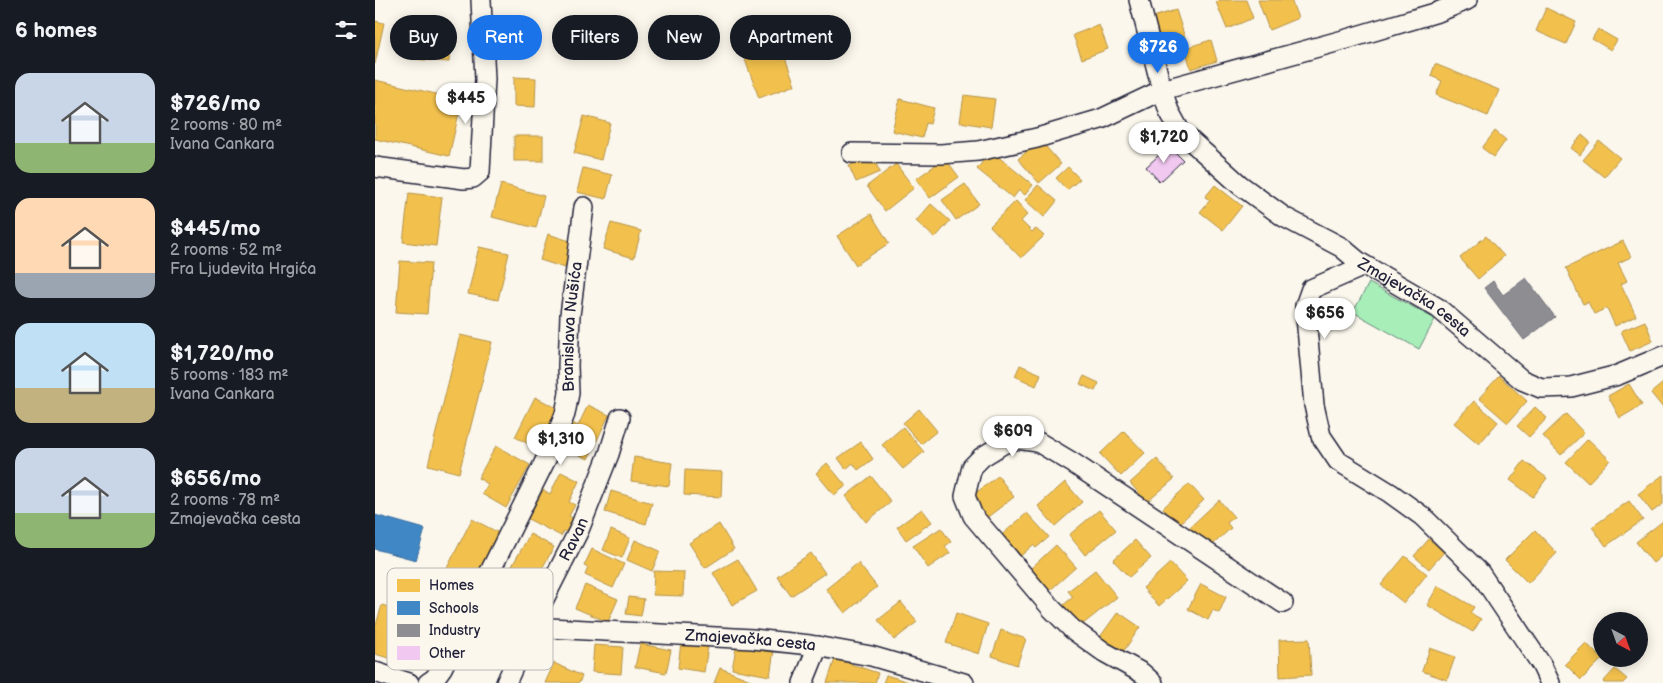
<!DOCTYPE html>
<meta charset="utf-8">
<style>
body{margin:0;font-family:"Balsamiq Sans",sans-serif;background:#20242c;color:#f1f3f6;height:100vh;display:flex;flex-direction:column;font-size:19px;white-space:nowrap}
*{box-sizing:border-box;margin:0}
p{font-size:16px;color:#9ea1a6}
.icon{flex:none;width:28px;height:28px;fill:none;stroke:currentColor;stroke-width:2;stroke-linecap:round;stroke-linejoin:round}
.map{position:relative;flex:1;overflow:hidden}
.details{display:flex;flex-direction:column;background:#171b24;width:375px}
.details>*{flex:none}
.top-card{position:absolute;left:15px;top:15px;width:475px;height:45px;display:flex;gap:10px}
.needle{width:32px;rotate:139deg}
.buttons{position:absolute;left:1218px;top:612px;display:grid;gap:10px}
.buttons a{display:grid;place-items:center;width:55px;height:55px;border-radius:50%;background:#171b24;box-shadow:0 2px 12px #0003;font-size:25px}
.price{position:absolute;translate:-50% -42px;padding:0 11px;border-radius:18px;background:#fff;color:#222;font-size:16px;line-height:32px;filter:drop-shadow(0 1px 2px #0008)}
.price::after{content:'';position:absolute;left:50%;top:30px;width:15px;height:11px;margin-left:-8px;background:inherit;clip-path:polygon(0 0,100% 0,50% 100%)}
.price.current{background:#1a73e8;color:#fff}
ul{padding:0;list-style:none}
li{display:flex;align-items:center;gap:15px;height:125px;padding:0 15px}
li span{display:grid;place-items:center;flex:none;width:140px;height:100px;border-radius:15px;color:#555}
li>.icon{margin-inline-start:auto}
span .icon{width:60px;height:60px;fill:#fffc;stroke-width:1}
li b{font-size:21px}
h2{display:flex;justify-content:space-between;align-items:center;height:60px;padding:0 15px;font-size:21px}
.tag{padding:0 18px;border-radius:22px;background:#171b24;box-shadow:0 2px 12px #0003;font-size:18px;line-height:45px}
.tag.current{background:#1a73e8;color:#fff}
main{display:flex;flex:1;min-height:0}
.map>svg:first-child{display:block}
.green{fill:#a8eeb9;stroke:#65887a}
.homes{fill:#f2c14e;stroke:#b49148}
.schools{fill:#3f88c5;stroke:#36699c}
.industry{fill:#8d8d92;stroke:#6d6d78}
.building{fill:#f1c8f0;stroke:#22223b}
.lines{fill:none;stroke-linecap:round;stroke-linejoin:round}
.street-casing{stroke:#22223b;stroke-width:22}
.street{stroke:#fbf7ec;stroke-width:19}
.labels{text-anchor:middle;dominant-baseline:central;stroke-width:5;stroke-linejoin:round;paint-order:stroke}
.street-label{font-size:16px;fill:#22223b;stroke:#fbf7ec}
.key{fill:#fbf7ec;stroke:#bab7b7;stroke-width:1}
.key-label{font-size:14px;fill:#22223b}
</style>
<main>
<section class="details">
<h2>6 homes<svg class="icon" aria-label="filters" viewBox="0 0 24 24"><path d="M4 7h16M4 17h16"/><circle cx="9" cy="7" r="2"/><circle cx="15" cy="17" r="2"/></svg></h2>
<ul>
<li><span style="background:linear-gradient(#c9d6e8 70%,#8fb573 0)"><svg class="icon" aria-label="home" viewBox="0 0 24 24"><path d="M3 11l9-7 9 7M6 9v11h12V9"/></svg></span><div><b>$726/mo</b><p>2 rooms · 80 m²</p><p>Ivana Cankara</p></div></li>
<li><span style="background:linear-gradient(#ffd9b3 75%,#9aa5b1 0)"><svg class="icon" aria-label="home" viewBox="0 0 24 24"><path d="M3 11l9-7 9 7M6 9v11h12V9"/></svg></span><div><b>$445/mo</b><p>2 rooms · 52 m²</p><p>Fra Ljudevita Hrgića</p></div></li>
<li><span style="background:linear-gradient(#bfe0f5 65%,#c2b280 0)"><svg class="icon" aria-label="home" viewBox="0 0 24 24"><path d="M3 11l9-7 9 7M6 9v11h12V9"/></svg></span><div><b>$1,720/mo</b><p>5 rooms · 183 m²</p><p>Ivana Cankara</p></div></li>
<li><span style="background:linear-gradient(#c9d6e8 65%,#8fb573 0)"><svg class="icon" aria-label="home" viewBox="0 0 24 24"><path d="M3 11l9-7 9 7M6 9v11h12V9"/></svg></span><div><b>$656/mo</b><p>2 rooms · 78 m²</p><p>Zmajevačka cesta</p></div></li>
</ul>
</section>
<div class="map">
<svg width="1288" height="683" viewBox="0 0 1288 683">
<rect width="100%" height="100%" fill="#fbf7ec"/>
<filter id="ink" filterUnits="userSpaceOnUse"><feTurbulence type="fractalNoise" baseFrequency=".02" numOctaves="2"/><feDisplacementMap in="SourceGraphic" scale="10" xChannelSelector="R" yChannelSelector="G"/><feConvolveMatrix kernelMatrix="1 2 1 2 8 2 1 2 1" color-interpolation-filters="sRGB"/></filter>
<g filter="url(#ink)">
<polygon class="green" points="994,283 1060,319 1044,349 978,312"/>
<g class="homes">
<polygon points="846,0 871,0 878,18 852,29 841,2"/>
<polygon points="883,0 916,0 923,18 894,30"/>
<polygon points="1171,8 1201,22 1191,44 1161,31"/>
<polygon points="801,10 811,41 787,48 778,17"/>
<polygon points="0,21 9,23 0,64"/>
<polygon points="724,25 733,49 707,59 698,35"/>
<polygon points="39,26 76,28 74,62 37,59"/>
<polygon points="1223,29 1242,40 1236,50 1217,39"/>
<polygon points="836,40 842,61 816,69 810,48"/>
<polygon points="405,44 420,85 384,98 369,57"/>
<polygon points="1060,64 1124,90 1113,116 1061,95 1067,81 1056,76"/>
<polygon points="139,77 161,78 160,107 139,106"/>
<polygon points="0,80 87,100 74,156 0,139"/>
<polygon points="589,95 620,99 616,127 585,122"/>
<polygon points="525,99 559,108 555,124 551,123 547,138 517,131"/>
<polygon points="209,116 235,123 226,160 199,153"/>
<polygon points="1120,131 1131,140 1119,157 1107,148"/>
<polygon points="1207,135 1215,142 1205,155 1196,148"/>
<rect x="139" y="136" width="29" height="25"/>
<polygon points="665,140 686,164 664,183 643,159"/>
<polygon points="1224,141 1245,158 1229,177 1208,160"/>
<polygon points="616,151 658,185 650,195 644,190 638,198 602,169"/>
<polygon points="497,156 505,172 481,182 474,166"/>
<polygon points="570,158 584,177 555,198 541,179"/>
<polygon points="521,164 539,188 510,211 492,186"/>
<polygon points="693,167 705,179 692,190 681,178"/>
<polygon points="208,168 237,175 231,199 202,192"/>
<polygon points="126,184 169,196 161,228 117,217"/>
<polygon points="590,184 604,204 581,220 567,200"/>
<polygon points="663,185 682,201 669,217 650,200"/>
<polygon points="840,185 867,206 848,230 825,212 835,200 830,197"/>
<polygon points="34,193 67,197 61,246 28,242"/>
<polygon points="641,201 653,214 646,221 657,232 661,229 669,236 646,258 615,226"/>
<polygon points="556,204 575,221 560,238 541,221"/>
<polygon points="496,214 514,243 481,265 462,236"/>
<polygon points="236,223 266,231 259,258 228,249"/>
<polygon points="173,234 198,242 190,268 165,260"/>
<polygon points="1111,236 1129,256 1103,279 1085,258"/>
<polygon points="1248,241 1256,257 1243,263 1252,281 1246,284 1261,316 1240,326 1232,308 1219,314 1213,302 1208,304 1191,268"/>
<polygon points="104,247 134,253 123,300 93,294"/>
<polygon points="25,261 56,263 52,314 21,312"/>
<polygon points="1270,321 1278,341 1255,351 1246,331"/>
<polygon points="85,335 117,342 84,473 53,465"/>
<polygon points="645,365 666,374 661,386 640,376"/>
<polygon points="709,376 724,383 720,391 705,384"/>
<polygon points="1124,376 1152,401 1133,423 1104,398"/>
<polygon points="1288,383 1288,408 1276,393"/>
<polygon points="1254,384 1267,405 1245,418 1233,396"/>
<polygon points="160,397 184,409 164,449 140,437"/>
<polygon points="1099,401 1123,422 1104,444 1079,423"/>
<polygon points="213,405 234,415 213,459 186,446 197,423 203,426"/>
<polygon points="1160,407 1172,418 1154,437 1142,426"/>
<polygon points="544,409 562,431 546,444 528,423"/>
<polygon points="1191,414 1209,433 1186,455 1168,436"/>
<polygon points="528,427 549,452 528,469 507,445"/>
<polygon points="749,431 770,453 746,476 725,454"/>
<polygon points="1213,439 1235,460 1213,483 1191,462"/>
<polygon points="486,442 498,459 483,470 478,463 471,469 463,458"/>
<polygon points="121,446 155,465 131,508 107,494 113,484 103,478"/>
<polygon points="259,457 297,463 294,486 256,481"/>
<polygon points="782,459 799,479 772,502 755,483"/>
<polygon points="1149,461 1172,478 1158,497 1135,480"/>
<polygon points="452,463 471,486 459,495 441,473"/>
<polygon points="310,470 347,472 346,497 309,495"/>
<polygon points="186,472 204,481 194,502 200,505 194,516 201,520 194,533 189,531 186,536 153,519 168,490 175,494"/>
<polygon points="1288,475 1288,504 1277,512 1263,494"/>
<polygon points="496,476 516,502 491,522 471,496"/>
<polygon points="623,476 639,497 610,519 594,498"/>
<polygon points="690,482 707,502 680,526 663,506"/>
<polygon points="814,484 829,500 803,525 788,508"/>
<polygon points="236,491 277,503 271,524 230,512"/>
<polygon points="844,500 859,517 852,523 856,528 833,549 814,528"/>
<polygon points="1254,501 1268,520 1231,546 1217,527"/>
<polygon points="547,509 557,522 531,540 522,527"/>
<polygon points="724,510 741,530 710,555 694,535"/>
<polygon points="652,513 674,537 661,548 658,545 641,560 622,539"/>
<polygon points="97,519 126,534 99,587 70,572"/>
<polygon points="1288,521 1288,555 1278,563 1261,542"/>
<polygon points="344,524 359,549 330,568 314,543"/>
<polygon points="566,528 576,542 570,546 575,553 553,568 538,546"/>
<polygon points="236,530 255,538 247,558 228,550"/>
<polygon points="1160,530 1182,553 1153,583 1130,560"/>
<polygon points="155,534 179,547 151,597 127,584"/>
<polygon points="1054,539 1069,552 1054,569 1039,556"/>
<polygon points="260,540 285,551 277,571 252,560"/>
<polygon points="760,540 776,558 754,577 738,560"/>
<polygon points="681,545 701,567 673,592 654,570"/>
<polygon points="217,549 249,564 238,588 210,575 213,568 209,566"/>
<polygon points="436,553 450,573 416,596 402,576"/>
<polygon points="1030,556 1052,574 1029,603 1006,585"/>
<polygon points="363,559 382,591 357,605 338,573"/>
<polygon points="483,563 502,587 470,613 451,589"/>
<polygon points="795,563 812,581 784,606 768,588"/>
<polygon points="720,570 742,597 703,628 686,607 698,597 693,591"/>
<polygon points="279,571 309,572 308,596 278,595"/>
<polygon points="826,584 851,597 844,613 838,610 833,620 813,609"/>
<polygon points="210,585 243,599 233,622 200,608"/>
<polygon points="1063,586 1099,607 1095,613 1106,619 1098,632 1052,605"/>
<polygon points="254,597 269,599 266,616 251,614"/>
<polygon points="526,602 542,622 519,640 503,620"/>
<polygon points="7,605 31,612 17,659 0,654 0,628"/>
<polygon points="743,612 765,627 748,652 725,637"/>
<polygon points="581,613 613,624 604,654 571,643"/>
<polygon points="57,616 77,625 56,671 36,662"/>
<polygon points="626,630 651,639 642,665 617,656"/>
<polygon points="934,639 936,675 905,677 904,640"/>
<polygon points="306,642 333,646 329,672 303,668"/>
<polygon points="362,643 399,650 395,676 357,669"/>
<polygon points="1211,643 1227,659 1206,680 1190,664"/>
<polygon points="265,644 296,650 291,673 260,667"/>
<polygon points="219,645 248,647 246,674 217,672"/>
<polygon points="1055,648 1080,657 1072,680 1047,671"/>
<polygon points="460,659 503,673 500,683 452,683"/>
<polygon points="179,663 207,676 204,683 170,683"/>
<polygon points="345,668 378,681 377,683 339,683"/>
<polygon points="1240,669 1252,679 1248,683 1229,683 1228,682"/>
<polygon points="511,675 534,682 534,683 508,683"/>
</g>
<polygon class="schools" points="0,515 50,529 41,560 0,549"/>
<polygon class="industry" points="1151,278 1180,317 1149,340 1109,288 1118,281 1128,295"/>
<polygon class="building" points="794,146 808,160 785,182 771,167"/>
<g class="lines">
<g class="street-casing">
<g id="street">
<polyline points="764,0 787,90 794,111 805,131 865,185 909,217 966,247 984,262"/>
<polyline points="477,153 566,154 603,151 662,138 726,119 787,90 972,39 1063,12 1092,0"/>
<polyline points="0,167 89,179 98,178 105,172 110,79 106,0"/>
<path id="s1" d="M156,627L378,639L435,645L496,656L589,683"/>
<polyline points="0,672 34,683"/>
<path id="s2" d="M53,683L59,679L67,668L177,447L190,414L194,393L193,366L195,315L209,207"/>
<path id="s3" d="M131,683L167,603L204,530L234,454L245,418"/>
<polyline points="428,683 443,646"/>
<polyline points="778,683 767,673 729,652 697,629 677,609 598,516 590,496 597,467 607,457 628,444 642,439 663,442 698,463 908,603"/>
<path id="s4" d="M1175,683L1166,664L1105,573L1047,516L1015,493L963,461L946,436L939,405L930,306L936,289L982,269L984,262L1063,308L1147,380L1166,388L1196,387L1243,375L1288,356"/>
</g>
</g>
<use href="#street" class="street"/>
</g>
</g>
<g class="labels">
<g class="street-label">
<text stroke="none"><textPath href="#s4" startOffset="615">Zmajevačka cesta</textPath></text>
<text stroke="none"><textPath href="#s2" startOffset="391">Branislava Nušića</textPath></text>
<text stroke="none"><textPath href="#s3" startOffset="159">Ravan</textPath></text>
<text stroke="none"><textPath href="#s1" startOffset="220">Zmajevačka cesta</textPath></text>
</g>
</g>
<rect x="12" y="568" width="166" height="102" rx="8" class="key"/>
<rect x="22" y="579" width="23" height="13" fill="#f2c14e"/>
<rect x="22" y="601" width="23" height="14" fill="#3f88c5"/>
<rect x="22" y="624" width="23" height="13" fill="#8d8d92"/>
<rect x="22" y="646" width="23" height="14" fill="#f1c8f0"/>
<g class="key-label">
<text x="54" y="590">Homes</text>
<text x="54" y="613">Schools</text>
<text x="54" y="635">Industry</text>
<text x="54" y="658">Other</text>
</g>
</svg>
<div class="buttons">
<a><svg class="needle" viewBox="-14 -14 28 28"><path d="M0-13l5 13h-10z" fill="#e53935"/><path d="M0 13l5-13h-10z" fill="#9ea1a6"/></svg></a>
</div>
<b class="price current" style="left:783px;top:74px">$726</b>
<b class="price" style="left:91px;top:125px">$445</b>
<b class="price" style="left:789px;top:164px">$1,720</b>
<b class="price" style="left:950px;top:340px">$656</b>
<b class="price" style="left:638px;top:458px">$609</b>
<b class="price" style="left:186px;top:466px">$1,310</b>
<div class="top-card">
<a class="tag">Buy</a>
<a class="tag current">Rent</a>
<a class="tag">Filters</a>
<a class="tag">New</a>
<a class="tag">Apartment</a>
</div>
</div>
</main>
